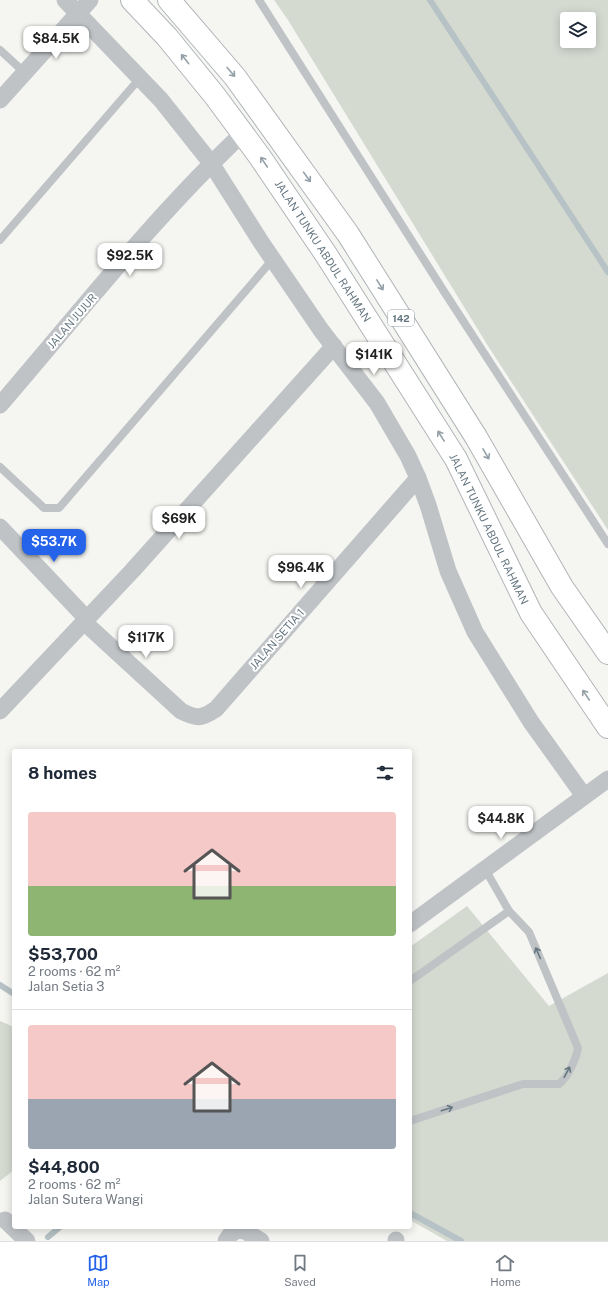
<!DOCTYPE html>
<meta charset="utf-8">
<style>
body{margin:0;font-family:"Public Sans",sans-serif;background:#f6f6f7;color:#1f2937;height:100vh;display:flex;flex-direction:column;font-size:15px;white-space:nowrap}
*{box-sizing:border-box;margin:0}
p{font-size:13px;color:#747a83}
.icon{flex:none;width:22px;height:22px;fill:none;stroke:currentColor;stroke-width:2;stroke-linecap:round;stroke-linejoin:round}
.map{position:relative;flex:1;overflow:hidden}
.side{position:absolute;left:12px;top:749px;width:400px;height:480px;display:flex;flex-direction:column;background:#fff;border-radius:4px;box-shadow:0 2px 10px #0003}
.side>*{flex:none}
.tools{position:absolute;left:560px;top:12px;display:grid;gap:8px}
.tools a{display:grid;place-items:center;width:36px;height:36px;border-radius:4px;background:#fff;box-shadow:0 2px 10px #0003;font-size:20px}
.price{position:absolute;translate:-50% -34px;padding:0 9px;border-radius:8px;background:#fff;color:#222;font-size:13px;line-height:26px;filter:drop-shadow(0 1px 2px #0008)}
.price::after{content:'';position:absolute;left:50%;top:24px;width:12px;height:9px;margin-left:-6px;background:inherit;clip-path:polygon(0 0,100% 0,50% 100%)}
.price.active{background:#2563eb;color:#fff}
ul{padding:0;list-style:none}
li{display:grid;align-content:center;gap:8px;height:212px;padding:0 16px}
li+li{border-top:1px solid #e0e1e3}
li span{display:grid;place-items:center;height:124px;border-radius:4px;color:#555}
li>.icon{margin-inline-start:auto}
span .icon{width:72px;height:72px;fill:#fffc;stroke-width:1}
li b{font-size:17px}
h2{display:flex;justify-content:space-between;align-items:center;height:48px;padding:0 16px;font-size:17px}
.tabs{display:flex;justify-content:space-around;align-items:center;height:56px;border-top:1px solid #e0e1e3;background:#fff;font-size:11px;color:#747a83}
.tabs a{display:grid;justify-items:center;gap:2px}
.tabs .active{color:#2563eb}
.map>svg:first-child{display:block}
.green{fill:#d5dad1;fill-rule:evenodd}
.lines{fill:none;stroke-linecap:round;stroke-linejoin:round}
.stream{stroke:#b6c2c5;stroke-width:6}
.primary-casing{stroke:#b0b5b8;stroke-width:24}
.service{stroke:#bfc3c6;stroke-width:8}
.minor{stroke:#bfc3c6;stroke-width:17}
.primary{stroke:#fff;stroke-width:22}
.oneway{stroke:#94a0a7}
.oneway2{stroke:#667781}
.labels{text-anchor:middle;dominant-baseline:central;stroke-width:4;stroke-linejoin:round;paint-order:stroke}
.shield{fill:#fff;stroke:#94a0a7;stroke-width:1}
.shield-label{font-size:10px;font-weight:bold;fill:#667781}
.street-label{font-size:11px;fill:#667781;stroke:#fff}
</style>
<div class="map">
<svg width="608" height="1241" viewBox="0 0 608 1241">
<rect width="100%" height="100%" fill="#f5f5f2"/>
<g class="green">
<path d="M274,0H608V530L488,346L288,20ZM567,19H589V41H567Z"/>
<polygon points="467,906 549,1006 608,973 608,1241 447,1241 410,1220 410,947"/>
<polygon points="0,1021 14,1027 14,1170 0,1181"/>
</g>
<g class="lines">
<g class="stream">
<polyline points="430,0 608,272"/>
<polyline points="0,985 14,994"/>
<polyline points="410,1213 461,1241"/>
<polyline points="48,1237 60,1227"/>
</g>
<g class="primary-casing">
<g id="primary">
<polyline points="132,0 167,37 215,96 260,157 327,256 456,459 531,613 608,727"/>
<polyline points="169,0 235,77 348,234 476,437 562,587 608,653"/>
</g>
</g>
<g class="service">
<polyline points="259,0 445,293 608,544"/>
<polyline points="0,50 25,73"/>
<polyline points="0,240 140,78"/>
<polyline points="0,467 44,508 59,508 273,259"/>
<polyline points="410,981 509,911 485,869"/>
<path d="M410,1121L523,1084H559C568,1077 576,1059 578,1048L529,932L509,911"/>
</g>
<g class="minor">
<polyline points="65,0 161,100 211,163 261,242 321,330 377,403 408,456 418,478 428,505 448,571 475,632 531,722 584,796"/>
<polyline points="0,100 90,0"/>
<path d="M0,405C79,313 155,216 243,133"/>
<polyline points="0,527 87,619"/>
<path d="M84,622L181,711C197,719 201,719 216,709L418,478"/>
<polyline points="0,711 132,571 334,346"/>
<polyline points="410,924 608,779"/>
<polyline points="5,1220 27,1241"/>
<polyline points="226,1241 230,1235 237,1230 245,1231 261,1241"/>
<polyline points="396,1241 396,1240"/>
</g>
<use href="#primary" class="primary"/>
</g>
<defs><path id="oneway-shaft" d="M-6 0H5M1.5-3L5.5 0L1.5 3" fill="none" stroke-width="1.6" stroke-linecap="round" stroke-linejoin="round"/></defs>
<g class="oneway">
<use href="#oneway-shaft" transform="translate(185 59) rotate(-129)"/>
<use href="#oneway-shaft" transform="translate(231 72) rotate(50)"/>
<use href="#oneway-shaft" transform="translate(264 162) rotate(-124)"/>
<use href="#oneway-shaft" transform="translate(307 177) rotate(54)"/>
<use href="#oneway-shaft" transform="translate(380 285) rotate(58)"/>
<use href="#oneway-shaft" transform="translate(441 436) rotate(-122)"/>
<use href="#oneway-shaft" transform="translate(486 454) rotate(60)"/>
<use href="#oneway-shaft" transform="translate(586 695) rotate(-124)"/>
</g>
<g class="oneway2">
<use href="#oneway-shaft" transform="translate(538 953) rotate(-113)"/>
<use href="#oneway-shaft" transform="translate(567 1072) rotate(-62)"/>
<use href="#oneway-shaft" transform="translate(447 1109) rotate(-18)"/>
</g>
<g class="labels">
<rect class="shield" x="388" y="310" width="26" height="16" rx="3"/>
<g class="shield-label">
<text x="401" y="318">142</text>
</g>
<g class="street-label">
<text transform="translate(323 251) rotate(57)">JALAN TUNKU ABDUL RAHMAN</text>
<text transform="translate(72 321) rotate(-49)">JALAN JUJUR</text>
<text transform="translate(489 529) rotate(64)">JALAN TUNKU ABDUL RAHMAN</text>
<text transform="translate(277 639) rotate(-49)">JALAN SETIA 1</text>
</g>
</g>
</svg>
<div class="tools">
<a><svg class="icon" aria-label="layers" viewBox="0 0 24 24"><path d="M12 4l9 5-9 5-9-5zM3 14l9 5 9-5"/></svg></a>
</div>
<b class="price" style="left:56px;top:60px">$84.5K</b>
<b class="price" style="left:130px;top:277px">$92.5K</b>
<b class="price" style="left:374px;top:376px">$141K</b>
<b class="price" style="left:179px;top:540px">$69K</b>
<b class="price active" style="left:54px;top:563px">$53.7K</b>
<b class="price" style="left:301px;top:589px">$96.4K</b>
<b class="price" style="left:146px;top:659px">$117K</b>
<b class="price" style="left:501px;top:840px">$44.8K</b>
<section class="side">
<h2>8 homes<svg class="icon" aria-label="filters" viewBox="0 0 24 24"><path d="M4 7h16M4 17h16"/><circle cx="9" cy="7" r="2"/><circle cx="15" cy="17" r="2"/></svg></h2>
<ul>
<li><span style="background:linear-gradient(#f6c9c9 60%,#8fb573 0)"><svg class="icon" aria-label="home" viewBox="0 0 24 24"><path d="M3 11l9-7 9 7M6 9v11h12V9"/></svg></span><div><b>$53,700</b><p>2 rooms · 62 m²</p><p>Jalan Setia 3</p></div></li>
<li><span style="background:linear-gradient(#f6c9c9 60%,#9aa5b1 0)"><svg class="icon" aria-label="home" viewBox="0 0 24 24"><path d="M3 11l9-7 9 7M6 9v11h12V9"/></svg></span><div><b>$44,800</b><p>2 rooms · 62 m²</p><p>Jalan Sutera Wangi</p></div></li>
</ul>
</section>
</div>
<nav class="tabs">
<a class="active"><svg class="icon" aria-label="map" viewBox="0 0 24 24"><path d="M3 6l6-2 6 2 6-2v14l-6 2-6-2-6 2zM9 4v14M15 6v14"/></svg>Map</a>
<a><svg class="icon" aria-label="saved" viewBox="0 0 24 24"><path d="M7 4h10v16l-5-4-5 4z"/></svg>Saved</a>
<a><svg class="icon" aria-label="home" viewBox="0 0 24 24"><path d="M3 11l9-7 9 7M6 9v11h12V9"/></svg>Home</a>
</nav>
